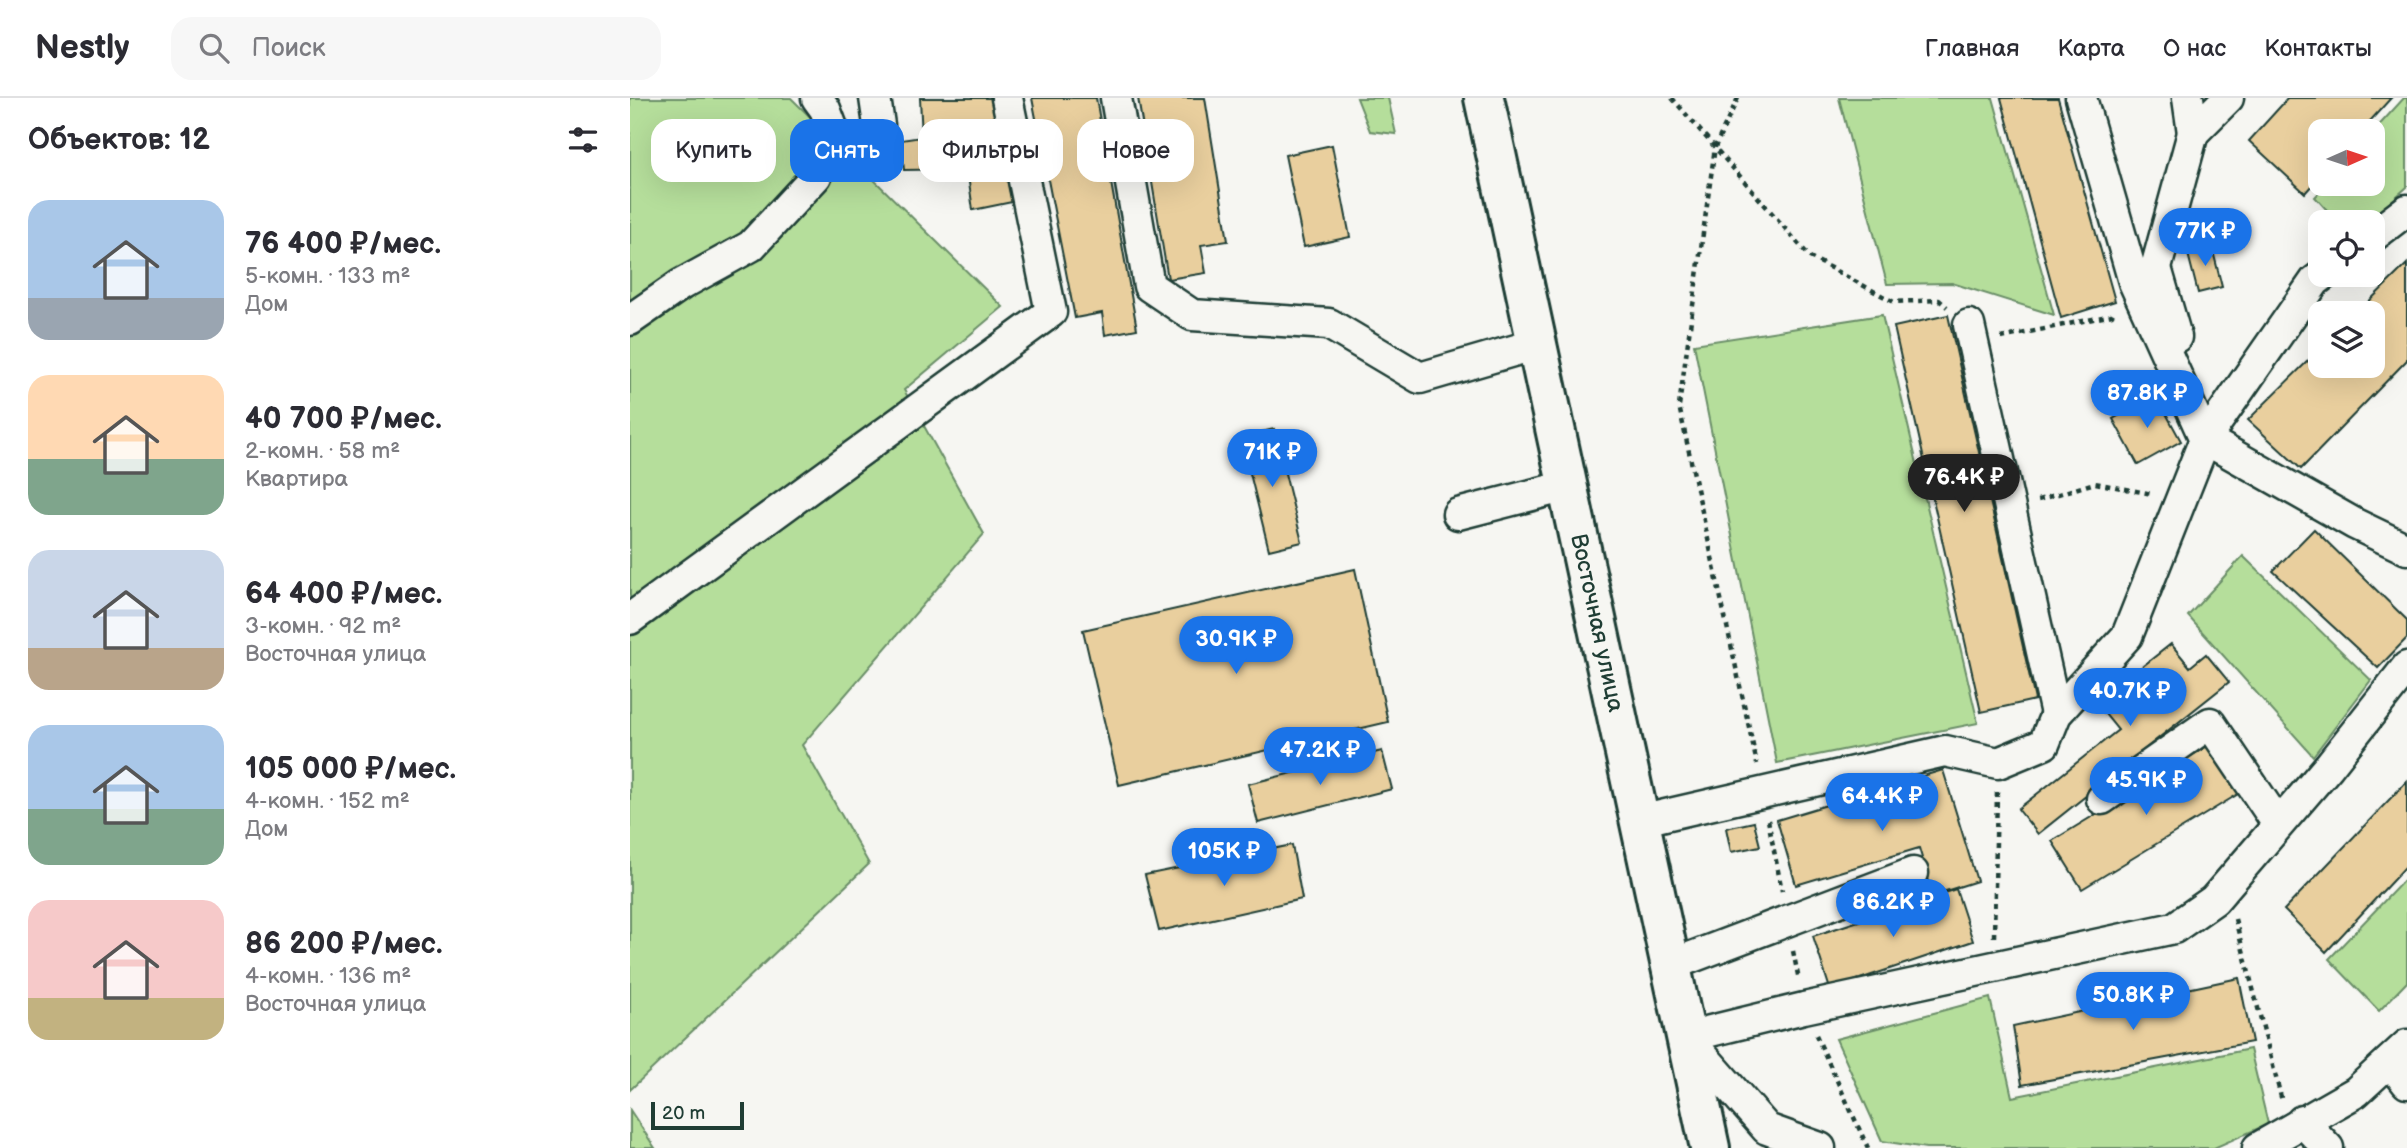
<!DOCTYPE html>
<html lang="ru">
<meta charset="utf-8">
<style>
body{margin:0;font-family:"Balsamiq Sans",sans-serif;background:#f7f7f7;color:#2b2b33;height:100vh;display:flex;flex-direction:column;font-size:26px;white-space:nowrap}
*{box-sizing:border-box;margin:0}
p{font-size:23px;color:#7c7c81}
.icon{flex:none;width:38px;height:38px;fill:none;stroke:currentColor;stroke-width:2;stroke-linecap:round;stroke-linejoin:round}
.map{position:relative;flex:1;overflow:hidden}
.sheet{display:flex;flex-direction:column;background:#fff;width:630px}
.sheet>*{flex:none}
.banner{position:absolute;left:21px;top:21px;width:665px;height:63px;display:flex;gap:14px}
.needle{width:46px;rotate:87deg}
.tools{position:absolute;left:1678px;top:21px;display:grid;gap:14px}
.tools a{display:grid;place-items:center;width:77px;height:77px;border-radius:14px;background:#fff;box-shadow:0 7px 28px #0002;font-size:35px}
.scale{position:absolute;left:21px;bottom:18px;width:93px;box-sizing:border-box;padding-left:7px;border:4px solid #1f3d34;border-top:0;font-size:19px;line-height:24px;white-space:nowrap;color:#1f3d34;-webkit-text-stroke:5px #f6f6f2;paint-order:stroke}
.price{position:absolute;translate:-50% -60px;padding:0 16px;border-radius:24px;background:#1a73e8;color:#fff;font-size:23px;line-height:46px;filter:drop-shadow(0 2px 4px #0008)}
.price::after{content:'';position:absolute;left:50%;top:42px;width:21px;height:16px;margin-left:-10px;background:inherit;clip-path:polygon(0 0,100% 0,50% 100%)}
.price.selected{background:#222;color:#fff}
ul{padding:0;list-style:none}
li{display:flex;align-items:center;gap:21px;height:175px;padding:0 28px}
li span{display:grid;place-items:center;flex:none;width:196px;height:140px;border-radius:21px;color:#555}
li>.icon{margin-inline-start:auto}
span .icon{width:84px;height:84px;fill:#fffc;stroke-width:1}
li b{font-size:30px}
h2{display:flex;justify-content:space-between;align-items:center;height:84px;padding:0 28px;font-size:30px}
.pill{padding:0 24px;border-radius:21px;background:#fff;box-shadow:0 7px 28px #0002;font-size:24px;line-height:63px}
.pill.selected{background:#1a73e8;color:#fff}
header{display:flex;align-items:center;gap:42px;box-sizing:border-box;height:98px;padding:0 35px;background:#fff;border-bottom:2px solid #e1e1e2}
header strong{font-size:33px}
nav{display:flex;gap:38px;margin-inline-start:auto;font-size:24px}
.search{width:490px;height:63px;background:#f7f7f7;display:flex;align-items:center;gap:18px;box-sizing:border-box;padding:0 24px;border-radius:21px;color:#7c7c81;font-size:26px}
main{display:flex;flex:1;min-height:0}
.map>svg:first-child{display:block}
.green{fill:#b5de9b;stroke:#6a8e68;stroke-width:2}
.building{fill:#e9cf9e;stroke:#1f3d34;stroke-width:2}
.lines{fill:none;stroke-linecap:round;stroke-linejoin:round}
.minor-casing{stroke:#1f3d34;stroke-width:35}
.major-casing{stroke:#1f3d34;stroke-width:44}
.path{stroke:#1f3d34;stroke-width:4.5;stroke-dasharray:5 5;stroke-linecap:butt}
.minor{stroke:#f6f6f2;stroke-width:30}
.major{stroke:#f6f6f2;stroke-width:38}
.labels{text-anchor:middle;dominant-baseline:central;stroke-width:5;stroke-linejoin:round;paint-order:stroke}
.street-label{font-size:23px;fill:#1f3d34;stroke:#f6f6f2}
</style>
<header>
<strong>Nestly</strong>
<div class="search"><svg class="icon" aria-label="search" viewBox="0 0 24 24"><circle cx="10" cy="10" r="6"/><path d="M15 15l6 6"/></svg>Поиск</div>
<nav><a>Главная</a><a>Карта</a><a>О нас</a><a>Контакты</a></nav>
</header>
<main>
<section class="sheet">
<h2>Объектов: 12<svg class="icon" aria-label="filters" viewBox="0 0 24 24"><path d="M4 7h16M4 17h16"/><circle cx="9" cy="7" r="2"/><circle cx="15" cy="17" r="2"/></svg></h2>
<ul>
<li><span style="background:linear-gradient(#a9c7e8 70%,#9aa5b1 0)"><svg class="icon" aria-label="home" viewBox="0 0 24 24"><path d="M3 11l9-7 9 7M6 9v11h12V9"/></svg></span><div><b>76 400 ₽/мес.</b><p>5-комн. · 133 m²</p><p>Дом</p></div></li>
<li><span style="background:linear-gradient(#ffd9b3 60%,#7fa58c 0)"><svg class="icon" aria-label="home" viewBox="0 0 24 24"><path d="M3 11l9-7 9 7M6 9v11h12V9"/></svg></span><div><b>40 700 ₽/мес.</b><p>2-комн. · 58 m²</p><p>Квартира</p></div></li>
<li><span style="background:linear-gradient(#c9d6e8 70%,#b9a48a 0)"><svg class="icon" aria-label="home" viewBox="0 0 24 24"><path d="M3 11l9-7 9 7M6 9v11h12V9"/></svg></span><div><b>64 400 ₽/мес.</b><p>3-комн. · 92 m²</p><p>Восточная улица</p></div></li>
<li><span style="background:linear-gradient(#a9c7e8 60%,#7fa58c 0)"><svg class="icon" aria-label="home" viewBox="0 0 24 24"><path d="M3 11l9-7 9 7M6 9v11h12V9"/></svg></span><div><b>105 000 ₽/мес.</b><p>4-комн. · 152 m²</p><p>Дом</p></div></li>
<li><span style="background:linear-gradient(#f6c9c9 70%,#c2b280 0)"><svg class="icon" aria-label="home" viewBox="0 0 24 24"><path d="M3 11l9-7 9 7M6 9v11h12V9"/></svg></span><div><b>86 200 ₽/мес.</b><p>4-комн. · 136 m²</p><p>Восточная улица</p></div></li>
</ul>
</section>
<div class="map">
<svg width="1777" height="1050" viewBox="0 0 1777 1050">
<rect width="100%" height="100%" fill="#f6f6f2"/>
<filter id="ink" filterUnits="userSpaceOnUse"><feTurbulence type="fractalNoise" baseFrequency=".0143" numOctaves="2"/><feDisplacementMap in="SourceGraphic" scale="14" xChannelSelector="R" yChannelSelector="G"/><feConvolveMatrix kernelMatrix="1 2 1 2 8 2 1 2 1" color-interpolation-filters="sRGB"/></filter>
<g filter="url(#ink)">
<g class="green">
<polygon points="0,0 161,0 373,209 274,292 354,436 172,647 239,766 0,992"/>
<polygon points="727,0 758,0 766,36 740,33"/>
<polygon points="1209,0 1363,0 1424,217 1322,185 1257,186"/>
<polygon points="1774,0 1777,0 1777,89 1738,124 1708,124 1685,99 1697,86 1743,86 1743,34"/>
<polygon points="1252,217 1348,625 1147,665 1064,246"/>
<polygon points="1613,458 1741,582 1683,658 1558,518"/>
<polygon points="1777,779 1777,884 1749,913 1699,861"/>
<polygon points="1360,900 1382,999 1620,951 1638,1026 1584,1050 1296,1050 1252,1043 1206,941"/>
<polygon points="0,1012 25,1050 0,1050"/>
</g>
<g class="building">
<polygon points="290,0 361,0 382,104 343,112 337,71 274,72 271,42 292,39"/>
<polygon points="402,0 466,0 507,231 475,237 472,215 445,220"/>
<polygon points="508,0 575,0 598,143 571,147 576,175 538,181"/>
<polygon points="1371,0 1428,0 1485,203 1431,220"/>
<polygon points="1658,0 1761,0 1731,33 1690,33 1690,78 1675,95 1619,43"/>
<polygon points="702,47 720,139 674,149 655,57"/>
<polygon points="1581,145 1592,189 1568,195 1557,152"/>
<polygon points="1777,166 1777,262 1671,371 1618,322 1690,251 1690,268 1743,268 1743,215 1727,215"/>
<polygon points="1318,217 1405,602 1351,614 1264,229"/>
<polygon points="1526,297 1551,343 1508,367 1483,321"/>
<polygon points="644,331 672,444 639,452 611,339"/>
<polygon points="1684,431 1777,522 1777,540 1748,570 1643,473"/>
<polygon points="725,471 758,624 489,687 453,532"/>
<polygon points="1541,546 1560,569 1576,556 1599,584 1408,736 1388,711 1488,632 1466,605"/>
<polygon points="1581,646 1610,695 1452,791 1422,743"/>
<polygon points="752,653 762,691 628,725 618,686"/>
<polygon points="1313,672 1347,783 1303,797 1289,750 1166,787 1147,722"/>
<polygon points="1777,683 1777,767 1696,854 1654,812"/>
<polygon points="1124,724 1130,748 1101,754 1096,730"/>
<polygon points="662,747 672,801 529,833 515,777"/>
<polygon points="1326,791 1343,843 1200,891 1183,838"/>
<polygon points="1609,880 1622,944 1392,987 1383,928"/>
</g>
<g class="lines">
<g class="minor-casing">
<g id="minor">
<polyline points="245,0 249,27"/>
<polyline points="486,0 519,188 562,217 699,226 790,280 907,246"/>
<polyline points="1558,0 1563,35 1598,0"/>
<polyline points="1743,138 1777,112"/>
<polyline points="0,222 52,186 121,148 186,78 203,32 195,11 187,0"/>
<polyline points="1339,227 1426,616"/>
<polyline points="1546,239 1526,170 1563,35"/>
<polyline points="1570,324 1575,341 1725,426 1777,451"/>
<polyline points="1575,341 1685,183 1693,177"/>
<polyline points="828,416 937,388"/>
<polyline points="0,521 421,214 377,0"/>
<polyline points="1472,701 1580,625 1648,726"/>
<polyline points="1009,723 1315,653 1368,665 1414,646 1426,616 1497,538 1575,341 1504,184 1451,0"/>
<polyline points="1041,867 1283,775"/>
<polyline points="1760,963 1777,985"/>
<polyline points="1672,1023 1698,1050"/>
<polyline points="1190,1050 1137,1031 1056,939 1174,910 1544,830 1584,802 1699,668 1777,569"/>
<polyline points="1628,1050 1726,994 1777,947"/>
</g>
</g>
<g class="major-casing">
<g id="major">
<path id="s1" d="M854,0L1080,1050"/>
</g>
</g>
<g class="path">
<polyline points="1042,0 1180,159 1264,204 1309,202 1317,209"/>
<polyline points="1108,0 1085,49 1049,308 1127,666"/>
<polyline points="1371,240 1482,217 1484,213"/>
<polyline points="1408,402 1465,385 1522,396"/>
<polyline points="1138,722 1152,793"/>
<polyline points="1605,821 1652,1003"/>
<polyline points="1364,839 1367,694"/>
<polyline points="1163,853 1169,882"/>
<polyline points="1186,937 1238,1050"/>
</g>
<use href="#minor" class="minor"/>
<use href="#major" class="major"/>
</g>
</g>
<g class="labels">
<g class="street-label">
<text stroke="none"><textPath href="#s1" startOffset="537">Восточная улица</textPath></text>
</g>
</g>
</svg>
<div class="tools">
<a><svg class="needle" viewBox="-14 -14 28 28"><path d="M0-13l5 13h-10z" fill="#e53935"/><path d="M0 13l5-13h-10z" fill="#7c7c81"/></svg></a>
<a><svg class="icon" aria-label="locate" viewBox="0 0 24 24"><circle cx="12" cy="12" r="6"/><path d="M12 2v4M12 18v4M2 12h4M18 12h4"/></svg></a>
<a><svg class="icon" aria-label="layers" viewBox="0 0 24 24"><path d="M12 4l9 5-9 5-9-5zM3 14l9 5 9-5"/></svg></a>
</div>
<div class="scale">20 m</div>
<b class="price" style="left:1575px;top:170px">77K ₽</b>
<b class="price" style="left:1517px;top:332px">87.8K ₽</b>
<b class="price" style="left:642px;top:391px">71K ₽</b>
<b class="price selected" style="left:1334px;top:416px">76.4K ₽</b>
<b class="price" style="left:606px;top:578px">30.9K ₽</b>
<b class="price" style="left:1500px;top:630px">40.7K ₽</b>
<b class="price" style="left:690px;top:689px">47.2K ₽</b>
<b class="price" style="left:1516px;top:719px">45.9K ₽</b>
<b class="price" style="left:1252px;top:735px">64.4K ₽</b>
<b class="price" style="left:594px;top:790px">105K ₽</b>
<b class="price" style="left:1263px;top:841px">86.2K ₽</b>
<b class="price" style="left:1503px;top:934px">50.8K ₽</b>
<div class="banner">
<a class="pill">Купить</a>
<a class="pill selected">Снять</a>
<a class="pill">Фильтры</a>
<a class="pill">Новое</a>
</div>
</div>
</main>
